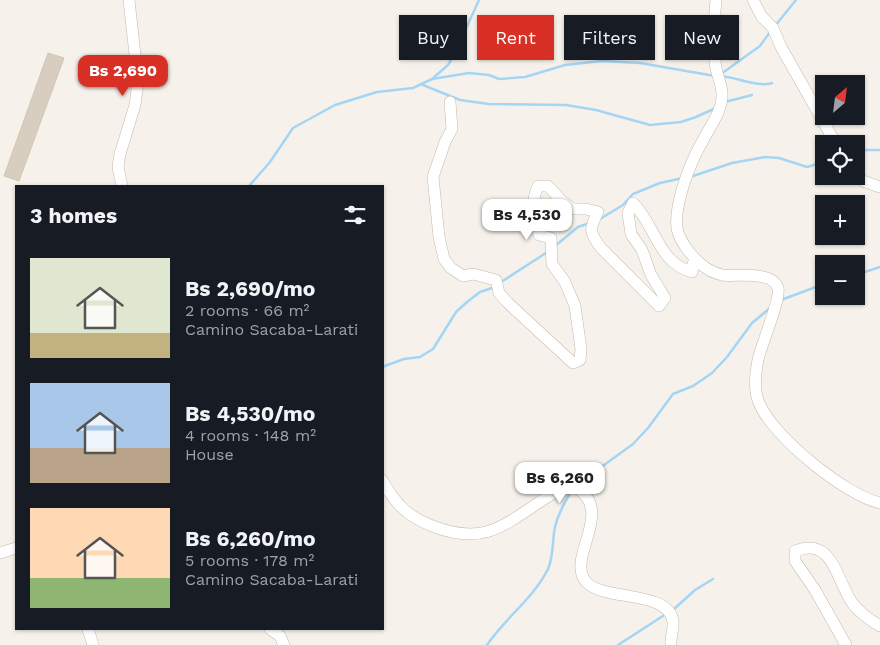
<!DOCTYPE html>
<meta charset="utf-8">
<style>
body{margin:0;font-family:"Work Sans",sans-serif;background:#20242c;color:#f1f3f6;height:100vh;display:flex;flex-direction:column;font-size:19px;white-space:nowrap}
*{box-sizing:border-box;margin:0}
p{font-size:16px;color:#9ea1a6}
.icon{flex:none;width:28px;height:28px;fill:none;stroke:currentColor;stroke-width:2;stroke-linecap:round;stroke-linejoin:round}
.map{position:relative;flex:1;overflow:hidden}
.side{position:absolute;left:15px;top:185px;width:369px;height:445px;display:flex;flex-direction:column;background:#171b24;border-radius:0px;box-shadow:0 1px 4px #0004}
.side>*{flex:none}
.banner{position:absolute;left:399px;top:15px;width:406px;height:45px;display:flex;gap:10px}
.needle{width:32px;rotate:28deg}
.buttons{position:absolute;left:815px;top:75px;display:grid;gap:10px}
.buttons a{display:grid;place-items:center;width:50px;height:50px;border-radius:0px;background:#171b24;box-shadow:0 1px 4px #0004;font-size:25px}
.price{position:absolute;translate:-50% -42px;padding:0 11px;border-radius:10px;background:#fff;color:#222;font-size:16px;line-height:32px;filter:drop-shadow(0 1px 2px #0008)}
.price::after{content:'';position:absolute;left:50%;top:30px;width:15px;height:11px;margin-left:-8px;background:inherit;clip-path:polygon(0 0,100% 0,50% 100%)}
.price.on{background:#d93025;color:#fff}
ul{padding:0;list-style:none}
li{display:flex;align-items:center;gap:15px;height:125px;padding:0 15px}
li span{display:grid;place-items:center;flex:none;width:140px;height:100px;border-radius:0px;color:#555}
li>.icon{margin-inline-start:auto}
span .icon{width:60px;height:60px;fill:#fffc;stroke-width:1}
li b{font-size:21px}
h2{display:flex;justify-content:space-between;align-items:center;height:60px;padding:0 15px;font-size:21px}
.pill{padding:0 18px;border-radius:0px;background:#171b24;box-shadow:0 1px 4px #0004;font-size:18px;line-height:45px}
.pill.on{background:#d93025;color:#fff}
.map>svg:first-child{display:block}
.lines{fill:none;stroke-linecap:round;stroke-linejoin:round}
.stream{stroke:#a5d5f4;stroke-width:2.5}
.building{fill:#d8cebf;stroke:#d3c6b2}
.minor-casing{stroke:#c2baac;stroke-width:12}
.minor{stroke:#fff;stroke-width:11}
</style>
<div class="map">
<svg width="880" height="645" viewBox="0 0 880 645">
<rect width="100%" height="100%" fill="#f6f2eb"/>
<g class="lines">
<g class="stream">
<polyline points="775,26 796,0"/>
<polyline points="721,74 760,46 770,32"/>
<path d="M721,76C736,77 760,88 772,83"/>
<polyline points="432,79 469,73 489,75 499,79 525,77 565,65 602,61 640,63 715,76"/>
<polyline points="423,85 460,100 489,104 566,105 596,110 650,125 681,122 696,117 716,108"/>
<polyline points="725,102 752,95"/>
<polyline points="856,150 880,150"/>
<polyline points="690,177 732,163 765,157 779,158 807,167 824,162"/>
<polyline points="249,186 270,162 293,128 335,105 377,92 413,88 432,79 448,65 454,55 479,0"/>
<polyline points="600,219 623,205 633,194 660,183 683,178"/>
<polyline points="555,246 578,227 590,223"/>
<polyline points="856,275 880,267"/>
<polyline points="501,282 549,251"/>
<polyline points="781,300 824,284"/>
<polyline points="382,367 404,359 420,357 433,349 456,312 467,302 480,292 495,287"/>
<polyline points="578,484 633,444 648,428 673,394 693,386 712,373 727,357 752,323 770,308"/>
<polyline points="673,610 695,590 713,579"/>
<path d="M487,645C505,618 533,599 548,569C554,555 552,541 555,527C558,514 564,503 571,492"/>
<polyline points="618,645 666,614"/>
</g>
</g>
<polygon class="building" points="48,53 64,58 19,181 4,176"/>
<g class="lines">
<g class="minor-casing">
<g id="minor">
<path d="M716,0C714,22 712,46 716,68C718,78 723,87 722,97C721,113 709,128 702,142C690,163 674,204 677,228C679,241 692,257 702,265C708,270 714,273 722,275C736,277 772,270 778,288C781,299 761,345 758,360C755,375 753,392 760,405C774,437 845,495 880,503"/>
<polyline points="753,0 762,17 773,28 781,47 836,144"/>
<path d="M450,102L452,129L445,142L433,177L439,237L444,259L451,268L463,276L473,274L496,280L499,293L508,303L573,363L580,360L581,349L575,306L565,282L552,264L551,238L539,235C533,216 530,205 538,186H548L562,201L573,209H586L598,212C589,229 589,232 601,248L659,306L665,298L651,275L642,250L631,234L628,213L633,203C655,224 658,263 692,272L693,264H700"/>
<polyline points="856,174 863,181 880,187"/>
<polyline points="122,186 118,167 120,154 135,105 138,82 129,0"/>
<path d="M382,480C396,505 408,517 435,527C481,544 501,528 538,503C550,495 560,488 575,487C615,510 569,554 584,579C598,603 670,588 673,622C674,630 670,637 671,645"/>
<polyline points="0,553 16,548"/>
<polyline points="88,629 93,645"/>
<polyline points="270,629 280,636 284,645"/>
<path d="M846,645L815,590L795,561V551C834,536 836,581 853,604C860,613 870,620 880,626"/>
</g>
</g>
<use href="#minor" class="minor"/>
</g>
</svg>
<div class="buttons">
<a><svg class="needle" viewBox="-14 -14 28 28"><path d="M0-13l5 13h-10z" fill="#e53935"/><path d="M0 13l5-13h-10z" fill="#9ea1a6"/></svg></a>
<a><svg class="icon" aria-label="locate" viewBox="0 0 24 24"><circle cx="12" cy="12" r="6"/><path d="M12 2v4M12 18v4M2 12h4M18 12h4"/></svg></a>
<a>+</a>
<a>−</a>
</div>
<b class="price on" style="left:123px;top:97px">Bs 2,690</b>
<b class="price" style="left:527px;top:241px">Bs 4,530</b>
<b class="price" style="left:560px;top:504px">Bs 6,260</b>
<div class="banner">
<a class="pill">Buy</a>
<a class="pill on">Rent</a>
<a class="pill">Filters</a>
<a class="pill">New</a>
</div>
<section class="side">
<h2>3 homes<svg class="icon" aria-label="filters" viewBox="0 0 24 24"><path d="M4 7h16M4 17h16"/><circle cx="9" cy="7" r="2"/><circle cx="15" cy="17" r="2"/></svg></h2>
<ul>
<li><span style="background:linear-gradient(#dfe7d0 75%,#c2b280 0)"><svg class="icon" aria-label="home" viewBox="0 0 24 24"><path d="M3 11l9-7 9 7M6 9v11h12V9"/></svg></span><div><b>Bs 2,690/mo</b><p>2 rooms · 66 m²</p><p>Camino Sacaba-Larati</p></div></li>
<li><span style="background:linear-gradient(#a9c7e8 65%,#b9a48a 0)"><svg class="icon" aria-label="home" viewBox="0 0 24 24"><path d="M3 11l9-7 9 7M6 9v11h12V9"/></svg></span><div><b>Bs 4,530/mo</b><p>4 rooms · 148 m²</p><p>House</p></div></li>
<li><span style="background:linear-gradient(#ffd9b3 70%,#8fb573 0)"><svg class="icon" aria-label="home" viewBox="0 0 24 24"><path d="M3 11l9-7 9 7M6 9v11h12V9"/></svg></span><div><b>Bs 6,260/mo</b><p>5 rooms · 178 m²</p><p>Camino Sacaba-Larati</p></div></li>
</ul>
</section>
</div>
